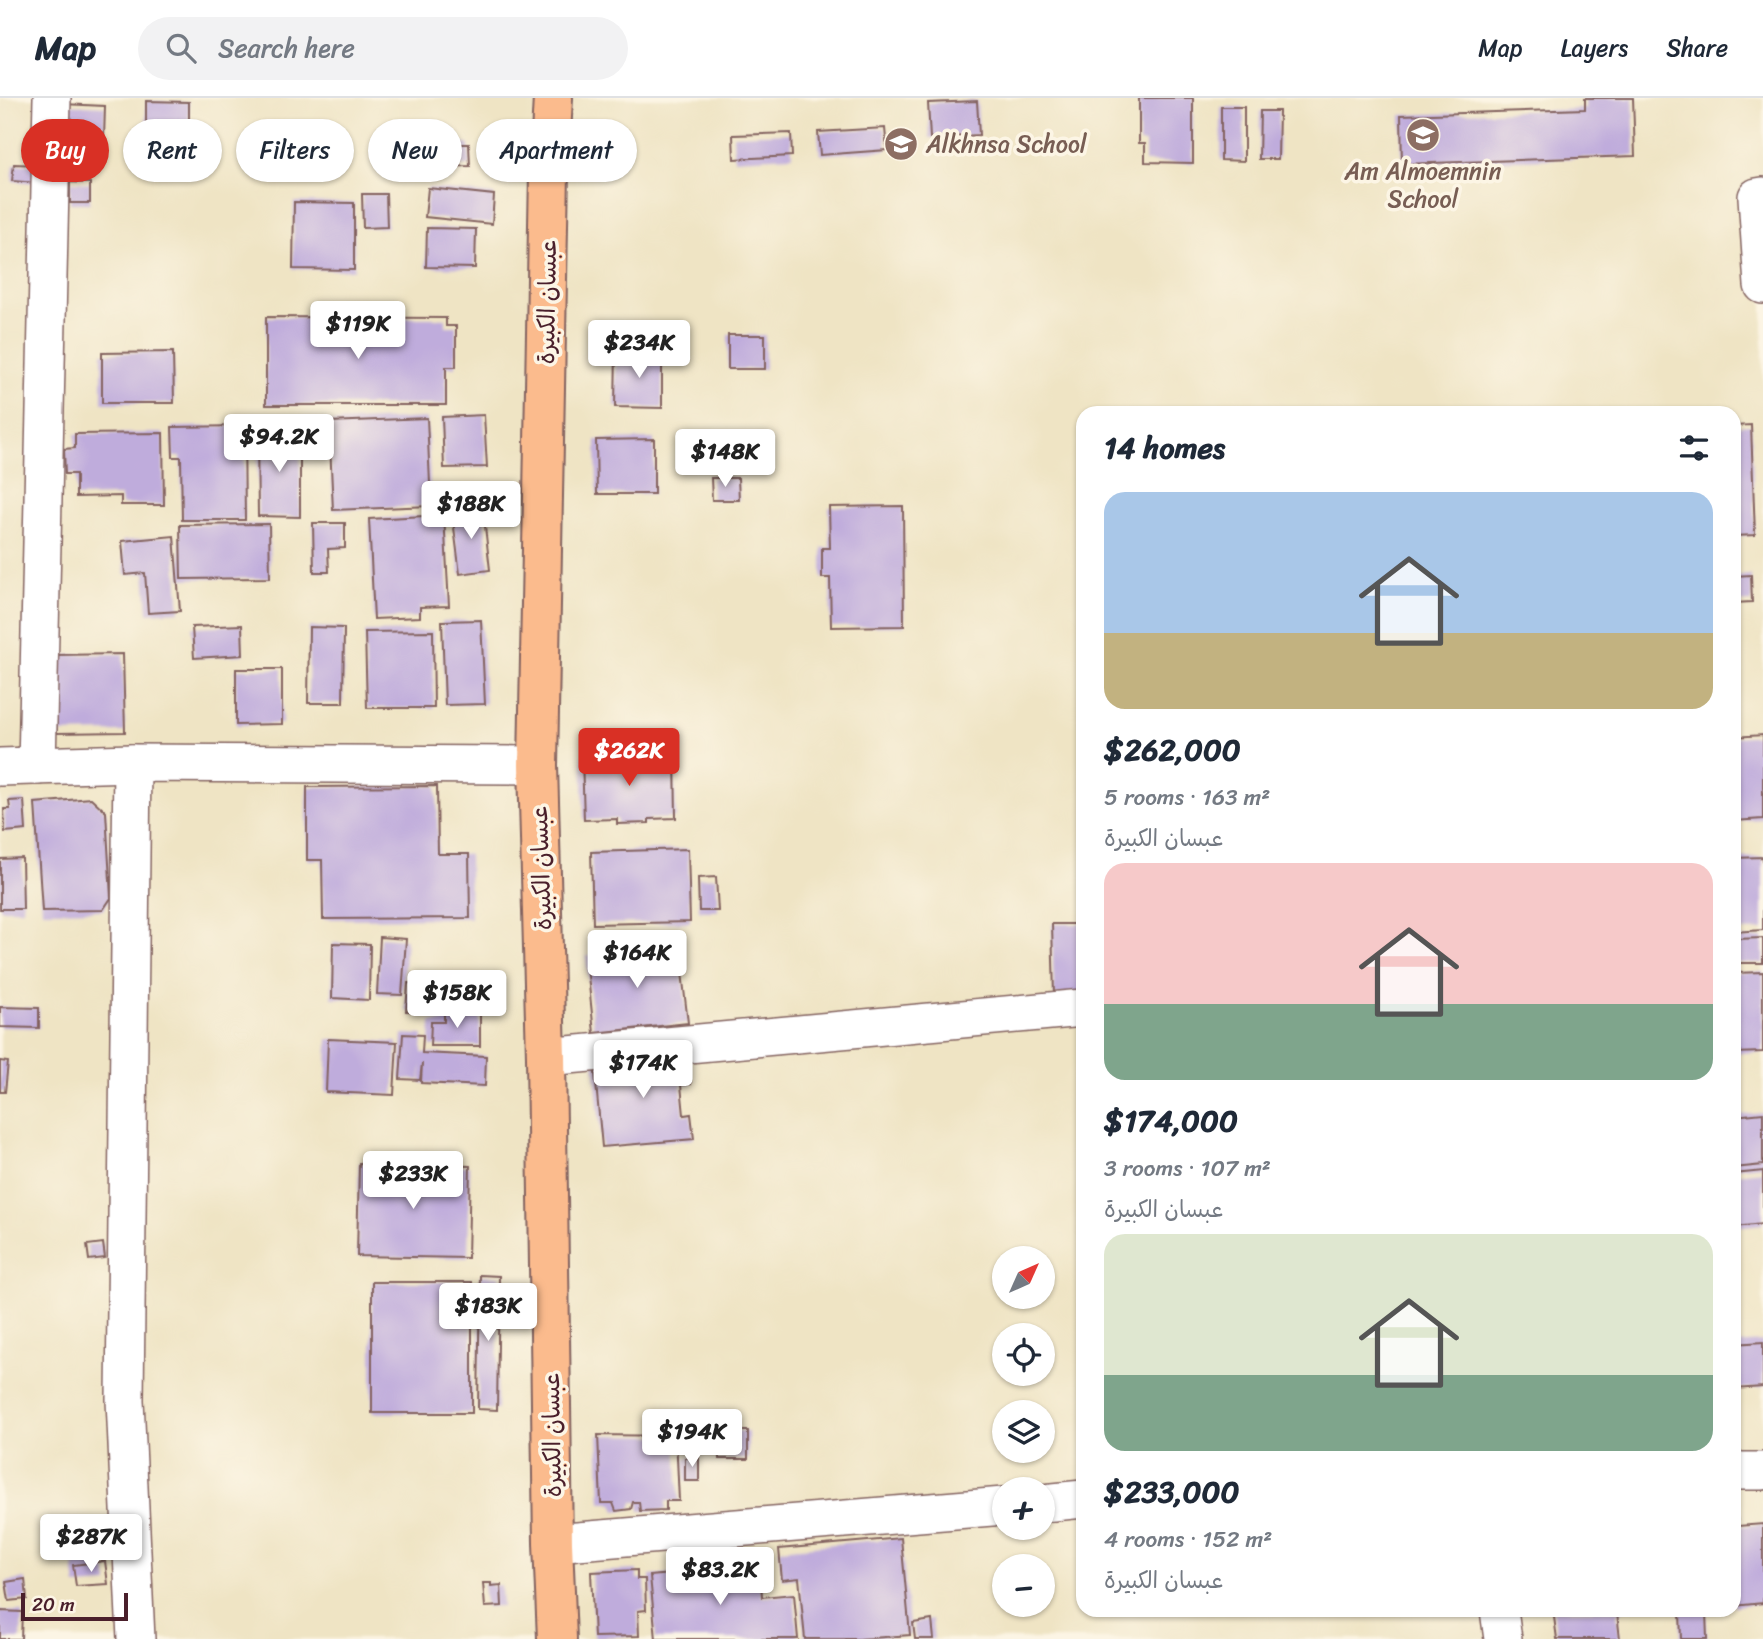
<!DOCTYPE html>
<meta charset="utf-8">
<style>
body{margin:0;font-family:Sriracha,"Playpen Sans Arabic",sans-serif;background:#f2f2f3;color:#1f2937;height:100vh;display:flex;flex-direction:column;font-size:26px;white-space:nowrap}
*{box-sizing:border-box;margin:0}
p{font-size:23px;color:#747a83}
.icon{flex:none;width:38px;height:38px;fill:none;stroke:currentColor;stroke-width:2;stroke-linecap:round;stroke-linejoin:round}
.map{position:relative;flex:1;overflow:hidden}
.sheet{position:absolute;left:1076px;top:308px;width:665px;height:1211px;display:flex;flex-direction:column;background:#fff;border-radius:21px;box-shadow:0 2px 5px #0004}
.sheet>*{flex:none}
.top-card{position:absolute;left:21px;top:21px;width:665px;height:63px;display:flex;gap:14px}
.needle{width:46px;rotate:45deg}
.buttons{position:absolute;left:992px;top:1148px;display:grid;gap:14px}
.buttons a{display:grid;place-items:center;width:63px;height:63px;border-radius:50%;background:#fff;box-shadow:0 2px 5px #0004;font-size:35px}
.scale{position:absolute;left:21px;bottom:18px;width:107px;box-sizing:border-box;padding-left:7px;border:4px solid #4a1f2b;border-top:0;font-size:19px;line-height:24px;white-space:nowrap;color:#4a1f2b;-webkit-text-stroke:5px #fcf5e5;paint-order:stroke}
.price{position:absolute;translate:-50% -60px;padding:0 16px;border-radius:7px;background:#fff;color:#222;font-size:23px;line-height:46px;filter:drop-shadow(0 2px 4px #0008)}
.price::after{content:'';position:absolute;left:50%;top:42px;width:21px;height:16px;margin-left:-10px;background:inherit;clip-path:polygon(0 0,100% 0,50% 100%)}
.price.active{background:#d93025;color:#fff}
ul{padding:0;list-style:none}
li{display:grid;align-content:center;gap:14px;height:371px;padding:0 28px}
li span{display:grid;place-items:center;height:217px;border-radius:21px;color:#555}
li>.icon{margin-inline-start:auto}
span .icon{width:126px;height:126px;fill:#fffc;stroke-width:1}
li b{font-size:30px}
h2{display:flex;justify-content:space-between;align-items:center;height:84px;padding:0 28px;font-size:30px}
.pill{padding:0 24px;border-radius:32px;background:#fff;box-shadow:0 2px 5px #0004;font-size:24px;line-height:63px}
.pill.active{background:#d93025;color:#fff}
header{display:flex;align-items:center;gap:42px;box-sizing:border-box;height:98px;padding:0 35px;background:#fff;border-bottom:2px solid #e0e1e3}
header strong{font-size:33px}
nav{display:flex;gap:38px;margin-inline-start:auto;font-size:24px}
.search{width:490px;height:63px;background:#f2f2f3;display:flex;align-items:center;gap:18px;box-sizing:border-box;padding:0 24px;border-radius:38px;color:#747a83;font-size:26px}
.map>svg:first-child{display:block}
.building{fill:#bfacdc}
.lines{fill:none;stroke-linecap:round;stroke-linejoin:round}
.minor-casing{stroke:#846461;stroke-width:40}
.major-casing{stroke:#846461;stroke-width:42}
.minor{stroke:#fff;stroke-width:37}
.major{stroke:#fbbb8d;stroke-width:38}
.labels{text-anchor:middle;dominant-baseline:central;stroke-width:7;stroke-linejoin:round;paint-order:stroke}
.education-label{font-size:24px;fill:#785e54;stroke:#fcf5e5;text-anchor:start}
.street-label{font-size:24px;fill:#4a1f2b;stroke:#fcf5e5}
</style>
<header>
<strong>Map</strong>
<div class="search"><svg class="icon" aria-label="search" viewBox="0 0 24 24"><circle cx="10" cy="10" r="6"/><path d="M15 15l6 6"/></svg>Search here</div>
<nav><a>Map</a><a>Layers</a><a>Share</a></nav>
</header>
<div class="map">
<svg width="1763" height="1541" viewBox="0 0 1763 1541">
<rect width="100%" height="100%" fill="#fcf5e5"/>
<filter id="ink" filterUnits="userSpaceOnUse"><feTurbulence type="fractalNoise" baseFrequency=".0143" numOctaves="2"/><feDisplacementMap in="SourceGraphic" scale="14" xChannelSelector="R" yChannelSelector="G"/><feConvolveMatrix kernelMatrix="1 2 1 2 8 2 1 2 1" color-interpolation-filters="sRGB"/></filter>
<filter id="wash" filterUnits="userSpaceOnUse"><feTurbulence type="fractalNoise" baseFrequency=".00686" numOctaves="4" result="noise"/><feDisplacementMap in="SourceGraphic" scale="28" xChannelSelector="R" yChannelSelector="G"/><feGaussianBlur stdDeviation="1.57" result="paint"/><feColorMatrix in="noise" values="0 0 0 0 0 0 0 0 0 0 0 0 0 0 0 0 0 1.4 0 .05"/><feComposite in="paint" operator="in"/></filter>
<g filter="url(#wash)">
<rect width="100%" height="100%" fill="#efe4c4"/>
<g id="blocks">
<g class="building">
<polygon points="1139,0 1193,0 1193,65 1145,64 1145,45 1139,45"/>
<polygon points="1585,0 1633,0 1635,58 1402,66 1401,17 1585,11"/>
<polygon points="146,3 189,4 189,25 146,25"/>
<polygon points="977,3 979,37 930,40 928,5"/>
<polygon points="62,6 105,8 104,41 60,39"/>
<polygon points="1221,9 1244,9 1244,63 1221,62"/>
<polygon points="1260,13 1279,13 1278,61 1259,61"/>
<polygon points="885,30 887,52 820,57 818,34"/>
<polygon points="791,35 792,58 734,61 733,37"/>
<polygon points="438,46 469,46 470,68 438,69"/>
<polygon points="14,66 38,67 37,85 12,83"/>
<polygon points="70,84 90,85 90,105 70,105"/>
<polygon points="428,90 494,97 492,126 425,119"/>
<polygon points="362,96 386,96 387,129 363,130"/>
<polygon points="294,104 354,105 354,172 293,171"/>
<polygon points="427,130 476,131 475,170 426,169"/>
<polygon points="266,219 446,220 446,228 456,228 456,269 446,269 446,307 266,307"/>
<rect x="728" y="237" width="37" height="34"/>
<polygon points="616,253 662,254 662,310 615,309"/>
<polygon points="173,254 174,305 102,305 102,255"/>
<polygon points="484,317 487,369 444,370 442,319"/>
<polygon points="427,320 431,408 333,412 329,324"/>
<polygon points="1751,327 1755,437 1734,438 1734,328"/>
<polygon points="244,328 245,422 182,422 181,359 173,359 172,329"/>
<polygon points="257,334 300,334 300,419 258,418"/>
<polygon points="163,335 164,407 121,407 121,398 76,399 76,376 65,376 64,351 75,350 75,336"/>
<polygon points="654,341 654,396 597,396 596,342"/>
<polygon points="711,380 738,380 739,402 712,402"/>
<polygon points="903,408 904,528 831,529 830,480 822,480 822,450 830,450 829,409"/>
<polygon points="483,411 490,472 460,476 452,414"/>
<polygon points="444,417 449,508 420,509 420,519 374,521 369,421"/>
<polygon points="313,425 345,425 345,450 328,451 329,474 314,474"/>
<polygon points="269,426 270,480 181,481 180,427"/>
<polygon points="174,438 180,513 148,515 145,475 125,477 122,443"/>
<polygon points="1751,477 1752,504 1734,505 1734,478"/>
<polygon points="481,522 485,606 445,607 442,523"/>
<polygon points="242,527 243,557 194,560 192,529"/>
<polygon points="309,529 344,530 343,605 308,605"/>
<polygon points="433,533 434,610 367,610 365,534"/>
<polygon points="123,556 125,634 57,635 55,557"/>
<polygon points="236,571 282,571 282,626 236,627"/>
<polygon points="1763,637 1763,721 1734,723 1734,639"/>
<polygon points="675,657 676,720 649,721 649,725 617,726 617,721 584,722 582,658"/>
<polygon points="437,688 438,756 469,756 470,820 323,821 322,762 307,762 307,689"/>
<polygon points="91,700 106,714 111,800 103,812 42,813 35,705"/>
<polygon points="24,702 26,732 5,734 4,711 10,711 9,703"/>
<polygon points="688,751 690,824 593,826 591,754"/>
<polygon points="1763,759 1763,832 1734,834 1734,760"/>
<polygon points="22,760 23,811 0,811 0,761"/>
<polygon points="716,779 718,813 699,813 698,780"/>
<polygon points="1052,826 1083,826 1083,897 1054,897"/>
<polygon points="380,839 406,841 402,897 377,896"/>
<polygon points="1763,840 1763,865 1737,865 1736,841"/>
<polygon points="333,845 370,846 369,902 332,900"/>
<polygon points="679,849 688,925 594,935 586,858"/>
<polygon points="1763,874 1763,954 1734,955 1734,875"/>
<polygon points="408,885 432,886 431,914 406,913"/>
<polygon points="0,909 39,910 39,930 0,929"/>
<polygon points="444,915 480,915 480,948 430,948 431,924 444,924"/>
<polygon points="403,936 423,937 422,955 486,958 485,988 421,985 422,965 420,982 400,981"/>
<polygon points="328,941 397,944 394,997 326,994"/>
<polygon points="688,956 691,986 681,987 684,1017 691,1016 694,1041 602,1049 594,964"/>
<polygon points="0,963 8,964 5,994 0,994"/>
<polygon points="1763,1015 1763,1067 1734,1070 1734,1018"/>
<polygon points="359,1065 470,1068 468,1160 357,1158"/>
<polygon points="1763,1073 1763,1126 1734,1129 1734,1076"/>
<polygon points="103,1145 105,1160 89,1162 87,1147"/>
<polygon points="480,1177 499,1178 497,1312 478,1311"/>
<rect x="372" y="1184" width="100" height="131"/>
<polygon points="1763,1244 1763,1289 1734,1291 1734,1246"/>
<rect x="719" y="1333" width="29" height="28"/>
<polygon points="598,1337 676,1338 679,1403 666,1403 666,1412 640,1413 639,1404 633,1404 631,1411 616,1413 613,1405 601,1405"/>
<polygon points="699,1359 699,1383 685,1383 685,1360"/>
<polygon points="1734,1419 1737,1419 1738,1428 1763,1426 1763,1505 1734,1508"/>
<polygon points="901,1440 910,1537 859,1541 805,1541 799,1480 782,1482 779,1451"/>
<polygon points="105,1463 108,1486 76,1488 73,1467"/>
<polygon points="760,1468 762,1499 794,1496 798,1541 656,1541 650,1478"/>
<polygon points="637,1472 637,1481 645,1481 646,1512 638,1513 639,1538 594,1539 591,1474"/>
<polygon points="25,1481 27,1501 9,1503 6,1484"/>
<polygon points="483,1485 491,1485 491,1488 501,1487 502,1508 485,1509"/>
<polygon points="1553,1512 1623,1512 1623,1514 1617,1515 1620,1541 1557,1541"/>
<polygon points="0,1513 22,1514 21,1541 0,1541"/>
<polygon points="1680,1514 1706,1514 1707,1541 1681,1541"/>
<polygon points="932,1522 934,1541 915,1541 913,1525"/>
</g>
</g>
</g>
<g filter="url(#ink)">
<use href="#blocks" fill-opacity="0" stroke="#846461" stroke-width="2"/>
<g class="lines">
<g class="minor-casing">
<g id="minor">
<polyline points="1763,98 1757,99 1763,187"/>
<polyline points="132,665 125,1302 136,1541"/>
<polyline points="37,668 52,0"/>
<polyline points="0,669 132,665 538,667"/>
<polyline points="546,959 1083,910"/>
<polyline points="1734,1373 1763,1373"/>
<polyline points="1043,1405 1083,1401"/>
<polyline points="553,1445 1004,1408"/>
<polyline points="1499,1512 1503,1541"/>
</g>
</g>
<g class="major-casing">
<polyline id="major" points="553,0 549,74 538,667 546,959 553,1445 557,1541"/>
</g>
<use href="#minor" class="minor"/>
<use href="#major" class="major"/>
</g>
</g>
<defs>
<g id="school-disc" transform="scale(1.75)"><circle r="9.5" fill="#8d6e63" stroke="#fcf5e5"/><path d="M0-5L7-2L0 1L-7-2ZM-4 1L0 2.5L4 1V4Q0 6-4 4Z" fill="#fff"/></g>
</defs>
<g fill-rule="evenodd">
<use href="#school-disc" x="1423" y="37"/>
<use href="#school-disc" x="901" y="46"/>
</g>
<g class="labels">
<g class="education-label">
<text x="926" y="46">Alkhnsa School</text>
<text x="1423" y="73" text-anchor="middle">Am Almoemnin<tspan x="1423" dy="28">School</tspan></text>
</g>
<g class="street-label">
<text transform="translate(547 204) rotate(-89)">عبسان الكبيرة</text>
<text transform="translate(541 770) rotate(-92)">عبسان الكبيرة</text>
<text transform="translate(552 1337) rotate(-91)">عبسان الكبيرة</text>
</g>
</g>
</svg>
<div class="buttons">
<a><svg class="needle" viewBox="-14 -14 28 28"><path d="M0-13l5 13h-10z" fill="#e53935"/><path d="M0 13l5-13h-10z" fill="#747a83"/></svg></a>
<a><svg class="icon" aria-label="locate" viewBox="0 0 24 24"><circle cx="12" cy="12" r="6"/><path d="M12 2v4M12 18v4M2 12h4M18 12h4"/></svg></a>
<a><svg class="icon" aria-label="layers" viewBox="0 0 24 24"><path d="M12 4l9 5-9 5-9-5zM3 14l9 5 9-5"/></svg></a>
<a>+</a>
<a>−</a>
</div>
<div class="scale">20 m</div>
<b class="price" style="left:358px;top:263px">$119K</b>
<b class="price" style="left:639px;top:282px">$234K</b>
<b class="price" style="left:279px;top:376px">$94.2K</b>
<b class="price" style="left:725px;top:391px">$148K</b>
<b class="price" style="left:471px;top:443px">$188K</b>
<b class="price active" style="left:629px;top:690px">$262K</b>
<b class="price" style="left:637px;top:892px">$164K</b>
<b class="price" style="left:457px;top:932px">$158K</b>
<b class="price" style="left:643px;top:1002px">$174K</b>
<b class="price" style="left:413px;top:1113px">$233K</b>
<b class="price" style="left:488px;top:1245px">$183K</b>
<b class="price" style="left:692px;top:1371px">$194K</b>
<b class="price" style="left:91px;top:1476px">$287K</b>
<b class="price" style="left:720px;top:1509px">$83.2K</b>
<div class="top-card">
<a class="pill active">Buy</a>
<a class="pill">Rent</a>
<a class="pill">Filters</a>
<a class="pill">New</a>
<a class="pill">Apartment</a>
</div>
<section class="sheet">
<h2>14 homes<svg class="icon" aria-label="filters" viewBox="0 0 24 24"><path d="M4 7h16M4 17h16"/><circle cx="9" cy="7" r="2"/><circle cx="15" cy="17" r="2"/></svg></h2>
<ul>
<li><span style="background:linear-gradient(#a9c7e8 65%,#c2b280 0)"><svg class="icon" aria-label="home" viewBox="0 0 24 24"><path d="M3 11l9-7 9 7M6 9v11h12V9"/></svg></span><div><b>$262,000</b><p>5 rooms · 163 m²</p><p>عبسان الكبيرة</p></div></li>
<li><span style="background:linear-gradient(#f6c9c9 65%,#7fa58c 0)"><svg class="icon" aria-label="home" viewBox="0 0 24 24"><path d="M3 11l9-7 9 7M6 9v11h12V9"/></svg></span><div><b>$174,000</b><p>3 rooms · 107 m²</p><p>عبسان الكبيرة</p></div></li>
<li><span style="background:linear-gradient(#dfe7d0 65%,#7fa58c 0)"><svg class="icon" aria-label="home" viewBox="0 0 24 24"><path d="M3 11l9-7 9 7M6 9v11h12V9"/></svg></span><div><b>$233,000</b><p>4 rooms · 152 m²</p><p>عبسان الكبيرة</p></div></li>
</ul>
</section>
</div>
